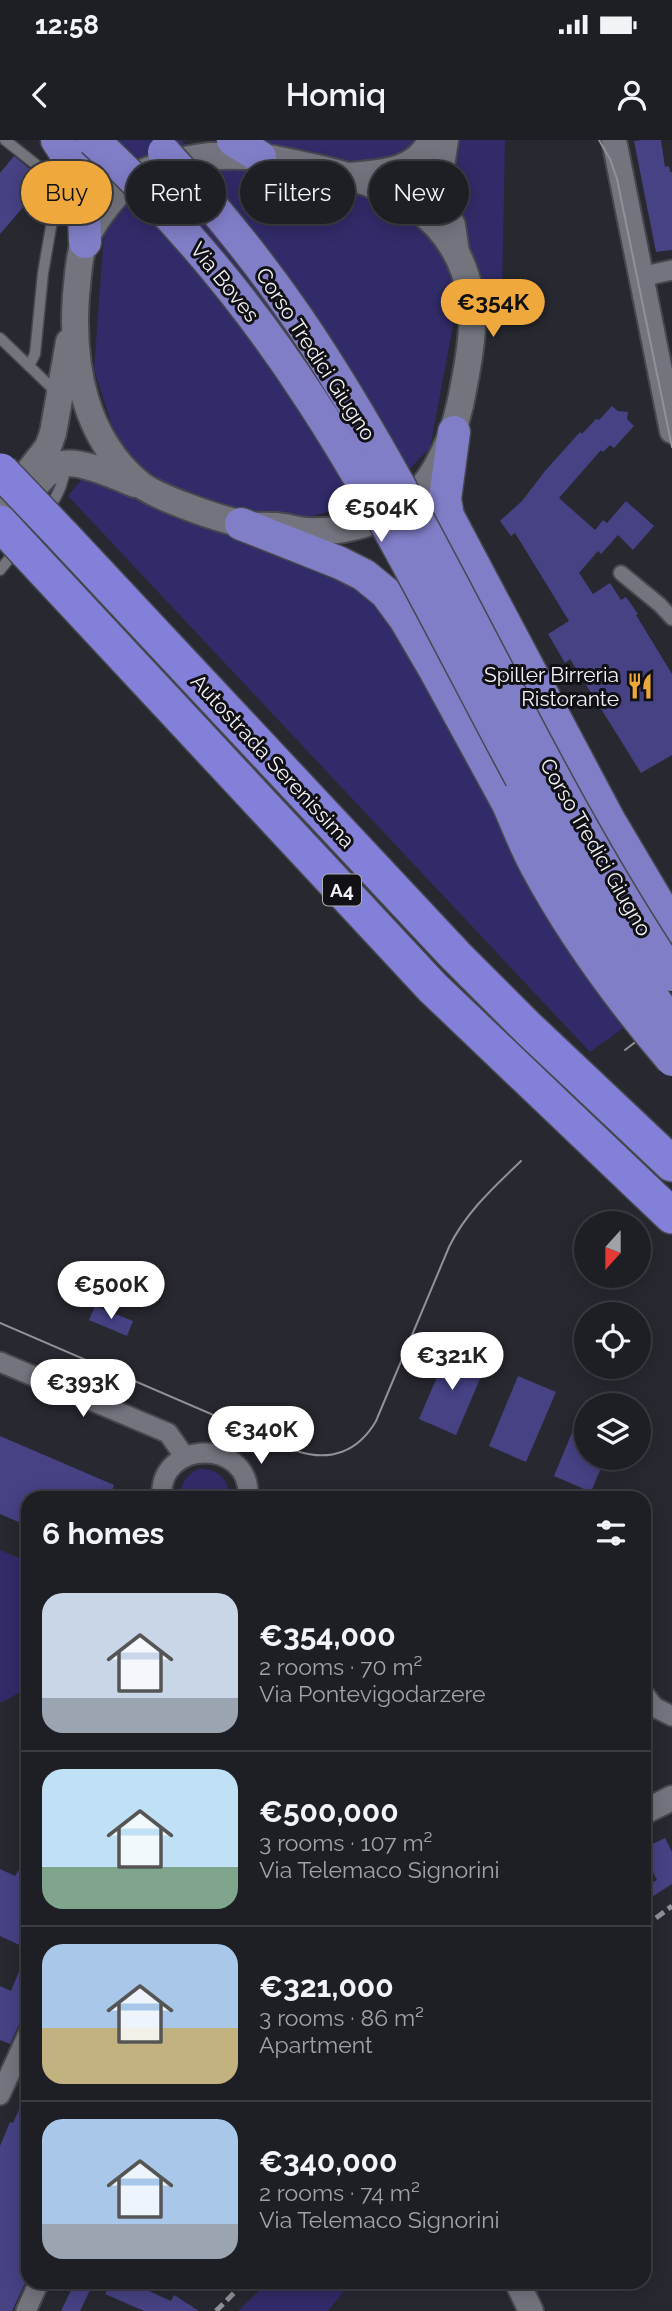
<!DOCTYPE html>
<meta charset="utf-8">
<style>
body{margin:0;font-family:Raleway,sans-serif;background:#2b2b32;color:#f1f3f6;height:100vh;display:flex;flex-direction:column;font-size:26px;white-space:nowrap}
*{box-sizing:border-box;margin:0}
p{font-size:23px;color:#a1a2a7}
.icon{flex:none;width:38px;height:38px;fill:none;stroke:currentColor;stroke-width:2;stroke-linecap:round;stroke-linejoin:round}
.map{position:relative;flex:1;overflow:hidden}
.panel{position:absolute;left:21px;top:1351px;width:630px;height:798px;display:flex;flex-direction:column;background:#1e1e25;border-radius:21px;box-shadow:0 4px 18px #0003,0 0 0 2px #3c3c42}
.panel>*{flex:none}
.top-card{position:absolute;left:21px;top:21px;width:630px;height:63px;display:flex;gap:14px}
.needle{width:46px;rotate:201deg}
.controls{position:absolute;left:574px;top:1071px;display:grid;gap:14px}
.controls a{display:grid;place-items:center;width:77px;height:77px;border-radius:50%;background:#1e1e25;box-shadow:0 4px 18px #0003,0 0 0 2px #3c3c42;font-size:35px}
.price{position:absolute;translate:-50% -60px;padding:0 16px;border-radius:24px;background:#fff;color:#222;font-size:23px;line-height:46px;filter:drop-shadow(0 2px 4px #0008)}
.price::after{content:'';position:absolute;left:50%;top:42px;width:21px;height:16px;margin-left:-10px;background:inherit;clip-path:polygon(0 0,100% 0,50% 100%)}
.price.on{background:#eea83c;color:#111}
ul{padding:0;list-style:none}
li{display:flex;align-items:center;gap:21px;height:175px;padding:0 21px}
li+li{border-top:2px solid #3c3c42}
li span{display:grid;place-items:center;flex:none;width:196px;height:140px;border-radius:21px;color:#555}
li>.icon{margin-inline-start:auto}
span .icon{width:84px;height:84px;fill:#fffc;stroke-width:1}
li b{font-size:30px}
h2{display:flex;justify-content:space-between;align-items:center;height:84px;padding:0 21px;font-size:30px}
.chip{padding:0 24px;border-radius:32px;background:#1e1e25;box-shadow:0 4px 18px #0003,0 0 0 2px #3c3c42;font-size:24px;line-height:63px}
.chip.on{background:#eea83c;color:#111}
.status{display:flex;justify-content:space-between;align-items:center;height:49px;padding:0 35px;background:#1e1e25;direction:ltr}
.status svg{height:19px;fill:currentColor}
header{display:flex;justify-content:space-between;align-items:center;height:91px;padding:0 21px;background:#1e1e25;font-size:32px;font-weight:600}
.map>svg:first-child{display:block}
.green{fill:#312b69}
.building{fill:#464284}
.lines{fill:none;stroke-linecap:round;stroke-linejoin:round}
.service-casing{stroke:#47474e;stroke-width:13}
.pedestrian-casing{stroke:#47474e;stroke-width:18}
.minor-casing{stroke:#47474e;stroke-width:23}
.tertiary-casing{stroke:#47474e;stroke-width:28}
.secondary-casing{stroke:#47474e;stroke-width:30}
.trunk-casing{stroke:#47474e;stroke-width:35}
.motorway-casing{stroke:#47474e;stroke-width:38}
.service{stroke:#74747f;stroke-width:10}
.pedestrian{stroke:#74747f;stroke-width:14}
.minor{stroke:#74747f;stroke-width:19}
.tertiary{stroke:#74747f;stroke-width:24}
.secondary{stroke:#74747f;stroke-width:26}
.trunk{stroke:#807ec7;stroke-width:32}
.motorway{stroke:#8380d9;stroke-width:35}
.tram{stroke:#919198;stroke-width:2}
.rail{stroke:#919198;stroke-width:5;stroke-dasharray:10 5;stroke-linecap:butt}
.trunk-bridge-casing{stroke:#47474e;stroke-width:35;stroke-linecap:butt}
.motorway-bridge-casing{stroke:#47474e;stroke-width:38;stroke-linecap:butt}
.trunk-bridge{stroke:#807ec7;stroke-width:32}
.motorway-bridge{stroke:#8380d9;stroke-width:35}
.labels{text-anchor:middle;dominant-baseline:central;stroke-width:6;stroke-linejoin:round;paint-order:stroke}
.shield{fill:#111115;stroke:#aeaeb3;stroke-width:2}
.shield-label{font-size:19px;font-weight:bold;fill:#f1f1f7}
.street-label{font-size:21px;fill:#f1f1f7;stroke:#111115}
.poi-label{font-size:21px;fill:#f1f1f7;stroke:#111115;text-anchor:end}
</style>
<div class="status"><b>12:58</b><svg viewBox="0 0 49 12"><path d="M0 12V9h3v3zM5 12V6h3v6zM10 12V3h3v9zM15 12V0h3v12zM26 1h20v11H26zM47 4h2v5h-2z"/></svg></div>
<header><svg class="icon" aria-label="back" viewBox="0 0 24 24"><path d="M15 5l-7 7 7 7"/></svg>Homiq<svg class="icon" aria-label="person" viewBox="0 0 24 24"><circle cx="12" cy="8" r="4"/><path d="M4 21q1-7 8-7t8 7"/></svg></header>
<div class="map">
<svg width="672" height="2171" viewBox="0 0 672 2171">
<rect width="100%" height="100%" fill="#282831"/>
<g class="green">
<polygon points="65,0 181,0 209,29 245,0 505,0 502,155 456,170 430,308 380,359 312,376 417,523 626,886 590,912 68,356 116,297 94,230 105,80"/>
<path d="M199,1329C218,1328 230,1340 229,1358H181C180,1343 186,1335 199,1329Z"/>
<polygon points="0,1410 28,1422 28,1548 0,1563"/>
<polygon points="268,2142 351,2142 328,2171 238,2171"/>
</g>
<g class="building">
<polygon points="642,0 661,0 665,27 669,26 670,32 672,32 672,110 656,112 634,1"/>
<polygon points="14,16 42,39 44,43 0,94 0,33"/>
<polygon points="612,266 618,271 628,272 627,279 634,286 614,308 610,305 603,312 601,310 559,358 595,390 603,380 607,383 626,361 654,386 633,410 618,395 601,414 598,411 579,433 593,454 610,443 621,460 626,457 638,474 636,475 672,534 672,615 641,633 570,519 565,523 548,494 569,481 515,393 511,396 500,381 522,361 545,331 580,292 582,294 596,279 599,280"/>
<polygon points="95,1166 133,1181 127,1196 89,1180"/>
<polygon points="449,1209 486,1225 456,1295 419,1279"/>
<polygon points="518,1236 556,1252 526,1322 489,1306"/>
<polygon points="586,1259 586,1318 605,1318 591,1352 554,1336"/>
<polygon points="0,1296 114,1345 109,1358 28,1358 28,1386 0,1374"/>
<polygon points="665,1698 672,1712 672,1744 644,1762 644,1747 657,1740 644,1715 644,1708"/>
<polygon points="0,1729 15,1736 18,1731 28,1736 28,1763 20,1784 28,1788 28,1809 0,1796"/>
<polygon points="28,1810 28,1865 10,1904 0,1900 0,1846 11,1851"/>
<polygon points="28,1950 28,2137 12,2171 0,2171 0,2006 10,1982 13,1983"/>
<polygon points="75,2142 94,2142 80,2171 61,2171"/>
<polygon points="111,2142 129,2142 171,2161 174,2155 199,2171 144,2171 105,2154"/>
</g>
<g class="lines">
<g class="service-casing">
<g id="service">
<polyline points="5,0 48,34 57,52 43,133 35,214 29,226"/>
<polyline points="0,198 51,247 55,255"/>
<path d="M48,369C58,356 64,343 65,326"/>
<polyline points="0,430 17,409"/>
</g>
</g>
<g class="pedestrian-casing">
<polyline id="pedestrian" points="621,433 660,465 672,478"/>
</g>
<g class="minor-casing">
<g id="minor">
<polyline points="640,137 672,130"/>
<polyline points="0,1222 168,1293 185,1317"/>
<path d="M162,1358C157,1299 252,1297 248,1358"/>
<polyline points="644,1554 654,1567 672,1576"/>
<polyline points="0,1955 28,1894"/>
<polyline points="26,2171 39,2142"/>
</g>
</g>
<g class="tertiary-casing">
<g id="tertiary">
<polyline points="446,0 441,33 442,47 447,74 453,85 457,113"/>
<polyline points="614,0 672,291"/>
<path d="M349,35C379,32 416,32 430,0"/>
<polyline points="644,1672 672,1658"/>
<polyline points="517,2142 531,2171"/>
</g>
</g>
<g class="secondary-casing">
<g id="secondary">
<path d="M209,16C225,16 242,15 259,17C275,18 292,23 308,26C385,42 458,72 471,159C476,187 466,236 460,265C451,305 430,353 392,373C365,386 338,393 307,391C297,390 287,387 276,386C264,385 250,387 239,383C216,378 156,357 140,344C84,298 71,224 76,155C78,139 78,122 83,106C91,83 113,56 131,40C152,24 184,20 209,16Z"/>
<path d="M31,352C38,342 48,330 60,325C77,318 118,337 135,344"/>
<polyline points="0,368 48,307 53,293 69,202"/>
</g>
</g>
<g class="trunk-casing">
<g id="trunk">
<polyline points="57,0 83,39 85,102"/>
<polyline points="233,0 260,17"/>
<polyline points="454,292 445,359 448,376 609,680 672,786"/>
<polyline points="241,384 340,423 364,435 386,453 405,479 436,532 507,662"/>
</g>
</g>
<g class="motorway-casing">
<g id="motorway">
<polyline points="62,395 455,815 528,888 672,1024"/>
<polyline points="26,411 433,848 672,1076"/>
</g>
</g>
<use href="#service" class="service"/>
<use href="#pedestrian" class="pedestrian"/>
<use href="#minor" class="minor"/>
<use href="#tertiary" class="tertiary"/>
<use href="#secondary" class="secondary"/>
<use href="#trunk" class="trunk"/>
<use href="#motorway" class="motorway"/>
<g class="tram">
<polyline points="599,0 610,19 617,39 672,307"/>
<polyline points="625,910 672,874"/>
<path d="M0,1183L297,1311C330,1322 358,1312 376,1281L449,1107C466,1072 494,1047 521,1021"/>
</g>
<g class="rail">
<polyline points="644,1787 672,1766"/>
<polyline points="216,2171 245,2142"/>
</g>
<g class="trunk-bridge-casing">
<g id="trunk-bridge">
<path d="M93,0C177,77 250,165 312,261C443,462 529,690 672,884"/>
<path d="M164,12C225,78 281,149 329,226C453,423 542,641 672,835"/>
<path d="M507,662C517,684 525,706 536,726C574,797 621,860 672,920"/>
</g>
</g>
<g class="motorway-bridge-casing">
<g id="motorway-bridge">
<polyline points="1,331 62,395"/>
<polyline points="0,383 26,411"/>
</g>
</g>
<use href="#trunk-bridge" class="trunk-bridge"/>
<use href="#motorway-bridge" class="motorway-bridge"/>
</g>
<defs>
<g id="restaurant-bare" transform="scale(2.1)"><path d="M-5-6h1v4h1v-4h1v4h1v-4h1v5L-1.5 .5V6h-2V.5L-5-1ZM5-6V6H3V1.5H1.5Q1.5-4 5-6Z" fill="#eea83c" stroke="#111115" stroke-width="2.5" paint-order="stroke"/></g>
</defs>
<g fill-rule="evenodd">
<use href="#restaurant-bare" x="640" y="546"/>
</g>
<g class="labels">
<rect class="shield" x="323" y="734.5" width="38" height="31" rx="5"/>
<g class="shield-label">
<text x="342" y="750">A4</text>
</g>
<g class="street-label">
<text transform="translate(225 142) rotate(51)">Via Boves</text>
<text transform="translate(316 214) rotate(57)">Corso Tredici Giugno</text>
<text transform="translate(273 621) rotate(47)">Autostrada Serenissima</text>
<text transform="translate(596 707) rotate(60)">Corso Tredici Giugno</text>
</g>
<g class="poi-label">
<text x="619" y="534">Spiller Birreria<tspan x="619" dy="24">Ristorante</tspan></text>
</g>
</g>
</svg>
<div class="controls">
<a><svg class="needle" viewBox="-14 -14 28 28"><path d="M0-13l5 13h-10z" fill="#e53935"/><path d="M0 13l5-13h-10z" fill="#a1a2a7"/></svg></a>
<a><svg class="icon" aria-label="locate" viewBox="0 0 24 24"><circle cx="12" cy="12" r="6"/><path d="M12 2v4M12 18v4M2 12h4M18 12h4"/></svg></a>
<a><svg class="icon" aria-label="layers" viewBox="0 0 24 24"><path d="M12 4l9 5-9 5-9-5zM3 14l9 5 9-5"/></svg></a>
</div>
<b class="price on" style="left:493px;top:199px">€354K</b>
<b class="price" style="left:381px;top:404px">€504K</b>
<b class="price" style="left:111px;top:1181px">€500K</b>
<b class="price" style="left:452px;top:1252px">€321K</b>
<b class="price" style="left:83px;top:1279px">€393K</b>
<b class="price" style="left:261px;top:1326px">€340K</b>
<div class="top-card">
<a class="chip on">Buy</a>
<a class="chip">Rent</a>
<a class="chip">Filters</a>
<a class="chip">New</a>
</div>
<section class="panel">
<h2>6 homes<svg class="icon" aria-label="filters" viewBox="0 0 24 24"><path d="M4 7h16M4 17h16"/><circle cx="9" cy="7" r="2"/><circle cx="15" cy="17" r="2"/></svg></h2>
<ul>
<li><span style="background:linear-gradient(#c9d6e8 75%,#9aa5b1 0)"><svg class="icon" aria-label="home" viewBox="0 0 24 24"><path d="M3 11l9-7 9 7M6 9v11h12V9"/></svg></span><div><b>€354,000</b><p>2 rooms · 70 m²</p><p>Via Pontevigodarzere</p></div></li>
<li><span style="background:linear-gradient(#bfe0f5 70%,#7fa58c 0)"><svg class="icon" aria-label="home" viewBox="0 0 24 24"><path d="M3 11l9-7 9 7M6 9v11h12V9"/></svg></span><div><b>€500,000</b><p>3 rooms · 107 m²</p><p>Via Telemaco Signorini</p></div></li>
<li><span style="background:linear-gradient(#a9c7e8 60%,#c2b280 0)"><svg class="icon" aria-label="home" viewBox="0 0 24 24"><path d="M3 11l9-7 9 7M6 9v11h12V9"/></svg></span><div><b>€321,000</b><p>3 rooms · 86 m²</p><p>Apartment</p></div></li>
<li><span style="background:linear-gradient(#a9c7e8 75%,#9aa5b1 0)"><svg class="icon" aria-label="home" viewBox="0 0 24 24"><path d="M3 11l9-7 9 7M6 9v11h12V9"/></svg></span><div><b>€340,000</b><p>2 rooms · 74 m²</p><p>Via Telemaco Signorini</p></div></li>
</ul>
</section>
</div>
